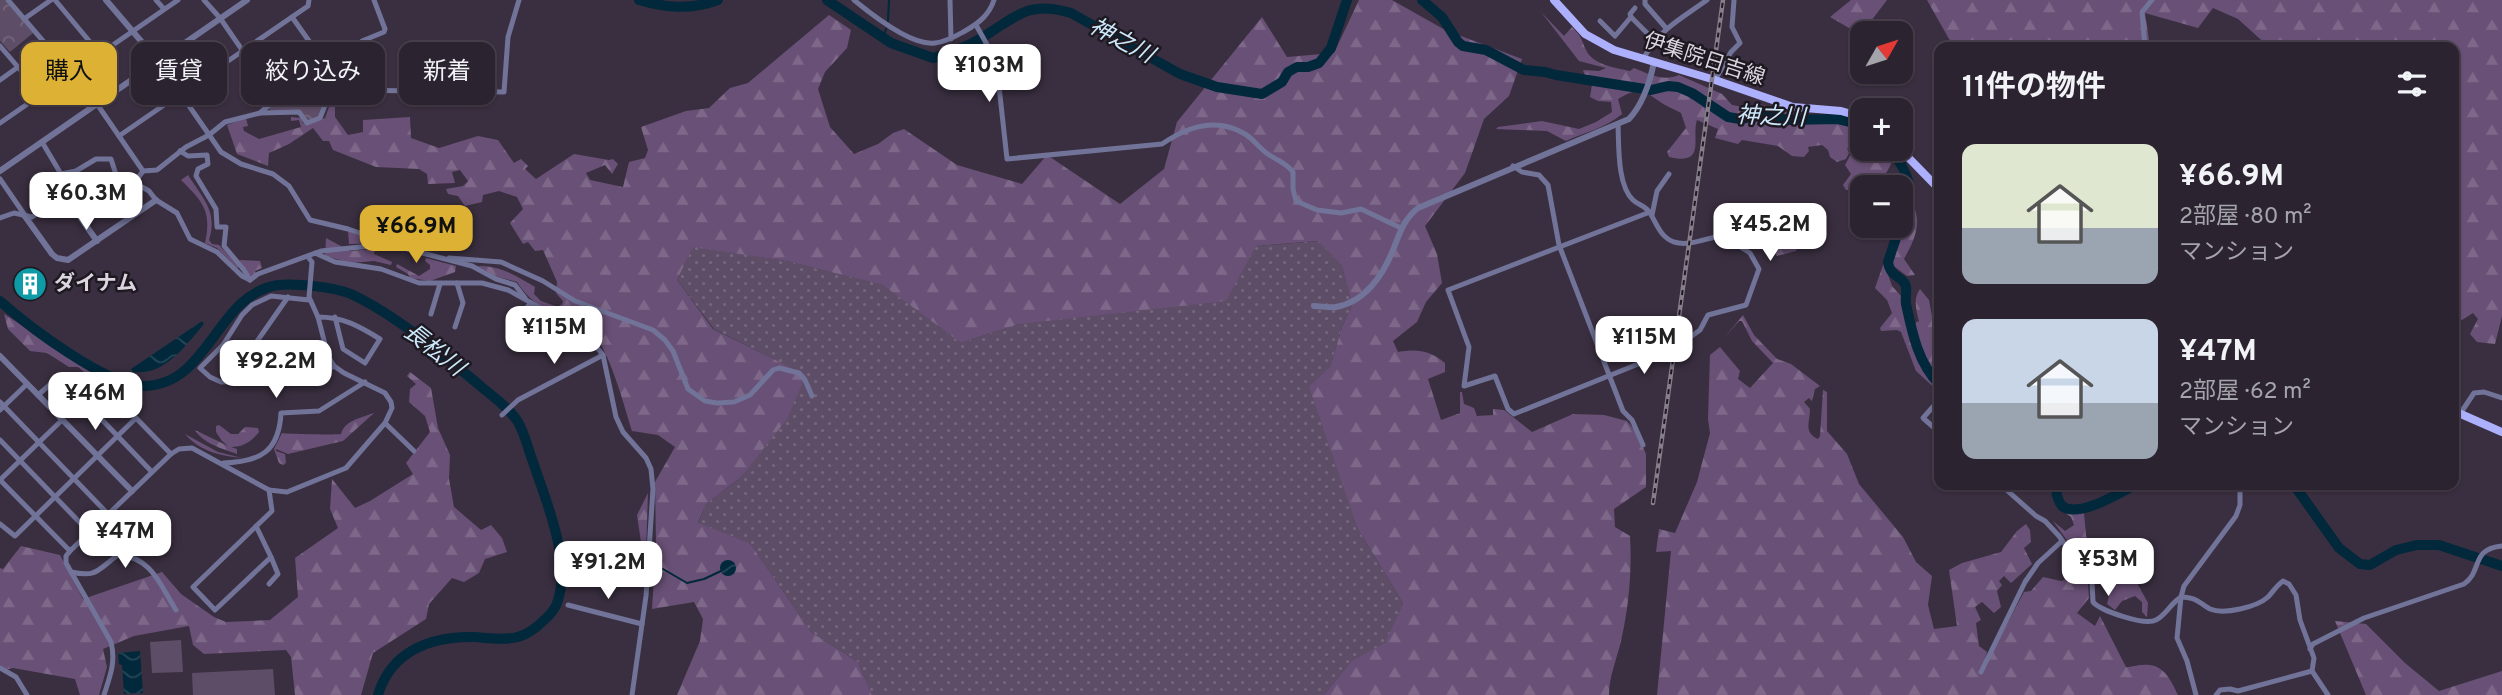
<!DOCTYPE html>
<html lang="ja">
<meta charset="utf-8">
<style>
body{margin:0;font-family:Overpass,"Noto Sans JP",sans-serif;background:#342b38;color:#f1f3f6;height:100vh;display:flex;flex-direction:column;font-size:26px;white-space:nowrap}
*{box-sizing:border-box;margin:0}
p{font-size:23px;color:#a6a4ab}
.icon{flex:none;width:38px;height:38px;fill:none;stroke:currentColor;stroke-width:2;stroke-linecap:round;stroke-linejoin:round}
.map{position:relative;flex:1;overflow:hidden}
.side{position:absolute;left:1934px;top:42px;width:525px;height:448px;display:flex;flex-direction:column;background:#2c2330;border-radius:14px;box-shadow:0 2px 5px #0004,0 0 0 2px #48404c}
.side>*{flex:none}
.guide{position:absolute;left:21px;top:42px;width:665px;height:63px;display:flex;gap:14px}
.needle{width:46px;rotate:51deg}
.fabs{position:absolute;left:1850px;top:21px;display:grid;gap:14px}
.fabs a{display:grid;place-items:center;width:63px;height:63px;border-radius:14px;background:#2c2330;box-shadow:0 2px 5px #0004,0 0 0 2px #48404c;font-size:35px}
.price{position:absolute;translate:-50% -60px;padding:0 16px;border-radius:14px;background:#fff;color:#222;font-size:23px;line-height:46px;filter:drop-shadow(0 2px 4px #0008)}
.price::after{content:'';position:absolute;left:50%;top:42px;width:21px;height:16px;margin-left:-10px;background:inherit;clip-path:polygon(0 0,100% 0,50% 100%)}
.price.on{background:#ddb133;color:#111}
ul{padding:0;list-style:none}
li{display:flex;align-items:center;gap:21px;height:175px;padding:0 28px}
li span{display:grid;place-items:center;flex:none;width:196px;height:140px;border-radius:14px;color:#555}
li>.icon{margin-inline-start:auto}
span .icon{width:84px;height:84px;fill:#fffc;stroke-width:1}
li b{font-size:30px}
h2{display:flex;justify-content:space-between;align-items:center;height:84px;padding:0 28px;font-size:30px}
.tag{padding:0 24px;border-radius:14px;background:#2c2330;box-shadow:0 2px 5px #0004,0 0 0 2px #48404c;font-size:24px;line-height:63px}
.tag.on{background:#ddb133;color:#111}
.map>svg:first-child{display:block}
.grass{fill:url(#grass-dots)}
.forest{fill:url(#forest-firs)}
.park{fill:url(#park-crowns)}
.garden{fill:#5e4d66}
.water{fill:url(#water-waves)}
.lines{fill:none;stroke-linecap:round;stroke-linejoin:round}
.stream{stroke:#01283b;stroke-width:2}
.river{stroke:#01283b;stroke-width:10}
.minor{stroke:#717398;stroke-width:5}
.tertiary{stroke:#717398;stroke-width:6}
.primary{stroke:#adb0fd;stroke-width:8}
.rail-casing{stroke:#877e8c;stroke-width:4.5}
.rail{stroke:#1e1921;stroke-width:2;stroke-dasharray:5;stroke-linecap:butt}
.labels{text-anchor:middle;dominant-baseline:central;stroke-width:5;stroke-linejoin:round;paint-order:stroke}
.street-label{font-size:21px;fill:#dcd5e0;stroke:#1e1921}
.poi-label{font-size:21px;font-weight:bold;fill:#dcd5e0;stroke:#1e1921;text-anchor:start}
.water-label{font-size:23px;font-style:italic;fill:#cce9fb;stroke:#1e1921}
</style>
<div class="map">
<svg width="2502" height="695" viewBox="0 0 2502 695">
<defs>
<pattern id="grass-dots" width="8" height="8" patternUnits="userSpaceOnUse" patternTransform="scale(1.75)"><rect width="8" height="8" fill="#5e4d66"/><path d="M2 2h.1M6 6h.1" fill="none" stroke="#74667c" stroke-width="1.8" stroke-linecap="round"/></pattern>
<pattern id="forest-firs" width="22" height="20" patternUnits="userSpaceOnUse" patternTransform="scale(1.75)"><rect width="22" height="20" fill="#695076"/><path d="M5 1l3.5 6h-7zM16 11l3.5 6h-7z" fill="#7e6889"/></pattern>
<pattern id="park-crowns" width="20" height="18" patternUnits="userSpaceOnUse" patternTransform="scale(1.75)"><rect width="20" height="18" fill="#5e4d66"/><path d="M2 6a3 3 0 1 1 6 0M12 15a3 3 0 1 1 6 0" fill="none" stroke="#74667c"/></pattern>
<pattern id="water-waves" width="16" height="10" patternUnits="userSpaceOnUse" patternTransform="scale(1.75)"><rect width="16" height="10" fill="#01283b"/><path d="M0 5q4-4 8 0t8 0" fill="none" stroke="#254657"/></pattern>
</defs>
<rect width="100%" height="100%" fill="#3a2f40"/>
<polygon class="grass" points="1319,241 1342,266 1352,305 1342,327 1330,367 1358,529 1403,603 1385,644 1351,661 1324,695 872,695 858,662 811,632 750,543 698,524 706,504 741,477 805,375 714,329 677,280 693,246 786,261 884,285 961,343 1256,246"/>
<g class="forest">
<path d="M1359,0H1392L1445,30L1522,59L1509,96L1484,119L1465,173L1425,226L1437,254L1442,283L1426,302L1417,322L1393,341L1398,352C1417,349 1429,350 1445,363V372L1428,379L1441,420L1460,413V392H1462L1464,404L1474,408L1477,416L1493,415V409L1504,410L1532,432L1573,414L1604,415L1627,421L1636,432L1646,454V487L1614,509L1615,527L1630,536C1632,571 1629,606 1621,641C1617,659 1609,676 1609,695H1324L1351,661L1385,643L1403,603L1358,529L1309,387L1330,367L1342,327L1352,305L1342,266L1318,241L1256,246L1226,301L1019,324L961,343L883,285L786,261L693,247L677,280L713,329L806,375L787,419L741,477L706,504L698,523L750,543L811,632L858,662L872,695H677L700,641L703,619L694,602L652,609L656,544L655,482L675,447L658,435L632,431C625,409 609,347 592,334C564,313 538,315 517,282L495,276L478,266C499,265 517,276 535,287L534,294L541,301L558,307L562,304L563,301L556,293L557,282L543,250L535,251L528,242L523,244L510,223L523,209L517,197L499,191L483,195L482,202L465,206L458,196L448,194L446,189L463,186L468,181L460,170L452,172L455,183L428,184L427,174L419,169L376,167L333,150L329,141H323L313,128L289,144L269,153L268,166L237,154L227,125L246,118L248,126L243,127L244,131L259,139L301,127L299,120L291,121V117L301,118L303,123L307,124L325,118L332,99L335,100V117L348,135L363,132V120L410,117L411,138L439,148L478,136L498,140L514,163L521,159L528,166L525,169L536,179L574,154L609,160L613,159L618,164L612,174L605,165L586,173L590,180L623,187L629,162L645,158L648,150L641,127L686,111L709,108L730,88L748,83L829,15L851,30L847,48L825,72L818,89L830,127L854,154L878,144L893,133L904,129L957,165L1022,184L1047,155L1120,204L1164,169L1177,122L1262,17L1287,57L1334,53Z"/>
<polygon points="1851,0 1887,0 1871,21 1849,28 1830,17"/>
<polygon points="1927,0 2502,0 2502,316 2495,344 2477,342 2470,334 2478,319 2473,313 2462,320 2457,318 2454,320 2454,47 2269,47 2238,19 2213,8 2198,28 2145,13 2150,47 1957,47 1949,39"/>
<path d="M1541,12L1564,36L1572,27C1582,37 1581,39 1586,50C1593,65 1616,68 1630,71L1634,68C1649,74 1663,82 1679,75L1722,94L1732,105L1753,109L1756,103L1787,112L1852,124L1862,129V149H1884L1893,160C1886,174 1880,187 1862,187V190H1846L1843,185L1851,174L1845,165L1852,152L1851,149L1847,148L1849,153L1846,159L1837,162L1830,157L1828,150L1822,145L1808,147L1809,151L1804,157L1792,156L1778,146L1742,140L1738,144L1715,138L1718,129L1697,120C1691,138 1707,166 1669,157L1667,152L1686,128L1681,113C1676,110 1670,108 1665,105C1646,93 1642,84 1618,99L1622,114C1606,128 1585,132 1566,141L1547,131L1496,129L1498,127L1542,121L1579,129L1596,122L1612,112L1611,102L1598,101L1590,97L1593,79L1585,77L1583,70L1599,71L1606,68L1579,61Z"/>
<path d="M188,175C203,199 218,211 209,240L212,244L219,245L239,267L237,268L217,248L205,243C212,211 203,202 181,180Z"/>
<path d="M1914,207C1922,226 1913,242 1904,259L1915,275L1907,276L1891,264L1887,272L1892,286L1901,296L1915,323L1919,321C1916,310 1913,298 1920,289L1929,300L1934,326L1939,328V361H1935L1934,372L1939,378V392L1916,371L1901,332L1897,330L1881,331L1880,328L1892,313L1887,300L1875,288L1888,251L1899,235L1907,213Z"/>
<polygon points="1796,217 1800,218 1792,227 1801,236 1796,251 1777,256 1775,253 1781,239 1781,232 1785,230 1789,220"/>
<polygon points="348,231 385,243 349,244"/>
<polygon points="326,238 350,251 375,249 374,254 392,262 391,265 374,261 351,263 325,256"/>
<polygon points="426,258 456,266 455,272 430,281 410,278 408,274 396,267 397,264 419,276 430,269 430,265 425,261"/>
<polygon points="239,260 260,261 262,268 255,271 256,274 250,277"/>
<polygon points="4,314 121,388 118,397 127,407 114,408 96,400 91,401 82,384 84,379 84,372 78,367 69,367 47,353 30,351 8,329"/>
<path d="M1743,315L1754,335L1777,359L1791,364L1820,386L1815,389L1812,401L1809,398L1804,402L1810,409C1810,422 1803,432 1818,439L1820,436L1823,390L1827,392V431L1847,454L1859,484L1903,537L1916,562L1932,576L1928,605L1934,629L1957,626L1949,570L1962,563L2001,552L2017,531L2026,524L2030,530L2031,542L2024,548L2032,564L2011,583L2004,576L1999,581L2002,585L1997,591L2001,607L1994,613L1982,602L1975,607L1981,620L1976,623L1979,646L1987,652L1981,673L2024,592L2031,591L2043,577L2061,581L2079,575L2085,578L2088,584L2089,598L2077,613L2095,626L2100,616L2126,667C2133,667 2136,665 2142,665C2163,662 2171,680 2178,695H1657L1671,551L1656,552L1659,529L1675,533L1697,482L1710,433L1708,419L1710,355L1720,347L1740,371L1738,379L1750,388L1773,363L1752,341L1742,321H1739L1724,338Z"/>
<polygon points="410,372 431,388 438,428 450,455 449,479 454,507 481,530 491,525 502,538 507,552 485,559 479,573 464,582 452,578 429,604 426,619 373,653 361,695 295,695 291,657 286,650 204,654 193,645 189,626 134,636 103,649 107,667 99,695 80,695 75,679 13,668 0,671 0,568 3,569 21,546 60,555 83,599 162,572 181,594 214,617 226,622 270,620 298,597 295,558 338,528 330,509 332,479 355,508 370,501 413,474 406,463 430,432 425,416 409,402 410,389 416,384 407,376"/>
<path d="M374,413L343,441L288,454L276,449V451L285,454L286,463L283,465L279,463L274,449L282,433C286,434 337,435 341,434C345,420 361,418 374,413Z"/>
<path d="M219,425L231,434H238L245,427L258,428L259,432C251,442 243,447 231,447L237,449V454C223,449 202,443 195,430L228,446L222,441L216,432V426Z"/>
<path d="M185,434L218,452L242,458C221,456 199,451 185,434Z"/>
<path d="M2047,485H2052C2057,506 2061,514 2084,513L2086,535L2090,548L2112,561L2117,568L2137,583L2148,603L2147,617L2142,612V602L2135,596L2122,601L2115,610L2107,604L2109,596L2106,590L2078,563L2069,543L2053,521L2065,531L2074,525L2071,517L2060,509Z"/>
<polygon points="648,493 646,552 641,542 637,515"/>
<polygon points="2335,621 2366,624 2405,663 2439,691 2502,671 2502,695 2366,695"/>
</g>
<g class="park">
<polygon points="0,0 5,0 33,33 10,52 0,41"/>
<polygon points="323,70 326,70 334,85 328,89 318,118 307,121 300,110 270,110 269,108"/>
</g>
<g class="garden">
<polygon points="181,640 183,672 152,673 150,642"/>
<polygon points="273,669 275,695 193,695 192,673"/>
</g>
<g class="water">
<path d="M202,321L204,324C185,346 165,376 133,372L131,369Z"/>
<circle cx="728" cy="568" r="8"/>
<polygon points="140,651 143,693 124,694 122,665 119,664 118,653"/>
</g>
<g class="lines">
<g class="stream">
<polyline points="888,21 889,0"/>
<polyline points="883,38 886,29"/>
<polyline points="574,554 599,557 640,570"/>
<polyline points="560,555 567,554"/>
<polyline points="655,568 663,569 687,583 704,579 721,571"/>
</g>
<g class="river">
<path d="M639,0C666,8 691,10 718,0"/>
<path d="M827,0L891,43L933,58C950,53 968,47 983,37C1017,16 1029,0 1071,13L1180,74L1217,87L1262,94L1282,82L1288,72L1297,67H1308L1319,63L1331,48L1347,0"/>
<polyline points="1422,0 1442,17 1458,42 1463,46 1486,50 1524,70 1545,72 1556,75 1651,90 1668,86 1678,87 1692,93 1728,117 1740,119 1767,114 1788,120 1837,119 1862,125"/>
<path d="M1890,149C1913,178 1914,191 1900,224"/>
<path d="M1900,226L1888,262C1890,278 1904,276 1906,287C1907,292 1905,298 1906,304C1912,332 1918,363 1939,384"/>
<path d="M0,301C28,326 107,386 144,386C210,385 216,294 278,285C296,283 334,287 351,294C396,315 446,357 484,389C496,399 510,409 518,422C525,434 528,449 533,462C546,501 571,559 558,600C556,609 549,616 543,621C537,627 529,633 521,636C507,641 489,638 474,637C431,636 391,651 378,695"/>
<path d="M2055,485C2056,492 2057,500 2062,506C2078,519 2119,493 2135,485"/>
<polyline points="2294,485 2339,548 2360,564 2370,565 2396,550 2417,545 2439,545 2502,566"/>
</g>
<g class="minor">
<polyline points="8,0 97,104 143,171 157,170 186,147 209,135 225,122 260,113 276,99"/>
<polyline points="55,0 100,54"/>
<polyline points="156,0 164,9"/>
<polyline points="204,0 220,18 276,99 326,66"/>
<path d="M854,0C871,14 912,46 935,43C946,42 956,36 965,31C979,23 989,15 994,0"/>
<polyline points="950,0 951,39"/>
<polyline points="1645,0 1645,4 1666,28"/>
<polyline points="292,17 338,82"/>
<polyline points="1631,17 1630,14 1635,8"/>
<polyline points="24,19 51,0"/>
<polyline points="1600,21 1615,36 1631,17 1654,40"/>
<path d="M976,25L994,57L997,68L1007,159L1162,144C1188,126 1217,117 1245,134C1255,140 1261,151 1271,156C1280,162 1286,163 1293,172V189L1296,201L1317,210L1341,213L1361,209L1401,228"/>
<polyline points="0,46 41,94"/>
<polyline points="2145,47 2142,12 2152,0"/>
<path d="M1643,59C1661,28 1679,20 1707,0"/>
<polyline points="158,61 221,152 241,164 273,174 289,186 310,220 348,229 407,249 472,266 496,279 515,285 525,298"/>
<polyline points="0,80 18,67"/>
<polyline points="1715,80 1731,52 1740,43 1732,27 1734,0"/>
<polyline points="334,87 339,90 504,92 508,37 519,0"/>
<polyline points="260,113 299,112 307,123 320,118 331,90 338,82 362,41 384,32 385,29 374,0"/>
<polyline points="0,123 178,0"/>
<path d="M1618,125C1619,145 1617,185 1633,200C1638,205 1646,206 1650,213C1657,224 1660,237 1674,242C1690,247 1707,237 1723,236L1750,253L1759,269L1746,305L1708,315L1700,330L1678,346"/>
<polyline points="119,136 308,6 309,0"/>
<polyline points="42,142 61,174 76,171 96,159 111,159 119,184 126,187 142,187 149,191 156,200 177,213 190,239 217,252 242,276 250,280"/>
<polyline points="180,151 188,156 207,155 208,164 198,169 196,176 216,209 217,227 226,227 224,246 244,270 250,280"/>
<polyline points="1513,166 1522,172 1539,175 1548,185 1559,245 1623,411 1632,420 1643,445"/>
<polyline points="0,179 24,214"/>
<polyline points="136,187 136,181 143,171"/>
<polyline points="1650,212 1448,290 1469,347 1464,386 1495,376 1508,409 1514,414 1668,352"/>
<polyline points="1652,215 1657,191 1669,174"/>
<polyline points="0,218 14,213 32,217 65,196 61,187 61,174"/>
<polyline points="315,253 335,262 381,269 419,283 482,283 508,290 578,329 590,339 603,355 616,417 623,432 646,458 651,469 653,489 646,596 632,695"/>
<polyline points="449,258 501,262 543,281 575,301 653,330 665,340 673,351 688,389 705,401 717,403 734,402 750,395 773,370 779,368 799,373 805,380 812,396"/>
<polyline points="250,280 258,274 321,251 390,244"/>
<polyline points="309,300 271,296 252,305 242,315 223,345 200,368 210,377 221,382 316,378 334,366"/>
<polyline points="431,314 440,284"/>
<path d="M318,317C343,317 359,326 380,339L365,363L343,349L335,317"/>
<polyline points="455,327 463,303 457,283"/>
<polyline points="509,327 531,303"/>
<polyline points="223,345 244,360 288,297"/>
<polyline points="38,395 60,376 152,472"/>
<polyline points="1939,400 1923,418 1939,432"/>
<polyline points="0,402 108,514"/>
<polyline points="0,410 27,384"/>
<polyline points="2460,414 2474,393 2484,392 2502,398"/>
<polyline points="502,415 518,400 603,355"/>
<polyline points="385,423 414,451"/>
<polyline points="0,440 89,532"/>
<path d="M223,463C261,462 279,451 281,413L319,411L365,382"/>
<polyline points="0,480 70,551 171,454 179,449 192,448 269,490 287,492 346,468 385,423 392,408 391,402 385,393 344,373 334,366 328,356 318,317 309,297 312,262 308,257"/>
<polyline points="0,480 62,420"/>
<path d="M2001,485L2036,516L2045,521L2059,536L2092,583L2093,602C2101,611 2145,626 2156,620C2166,615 2171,603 2181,597C2199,598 2197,602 2210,609C2224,615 2257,607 2268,597C2273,592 2276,586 2283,581L2289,584L2296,595L2300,620L2314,658L2312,671L2328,695"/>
<polyline points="0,524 15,536 136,418 171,454"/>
<polyline points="256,526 271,557 215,610 193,587 272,511 269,490"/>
<path d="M70,551L66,556V563L111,642C116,662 110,676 104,695"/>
<path d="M71,572C98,578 98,569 118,555C152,557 160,585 176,610"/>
<polyline points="269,584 278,574 271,557"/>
<polyline points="568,605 642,624"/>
<path d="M2310,649L2313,644L2364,618L2464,584C2483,571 2470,549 2502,546"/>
<polyline points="0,668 16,677 27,695"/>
<polyline points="1981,672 2025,582 2038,563 2062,541"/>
<polyline points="2196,695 2187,661 2177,638 2181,597 2184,586 2236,516 2240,505 2240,485"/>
<polyline points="2216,695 2220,690 2230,689 2238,691 2312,671"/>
</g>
<g class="tertiary">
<polyline points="106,0 158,61"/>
<polyline points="0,171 247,0"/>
<polyline points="65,196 97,241"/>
<polyline points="24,215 52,254 57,258 68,260 156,200"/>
<path d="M1314,306C1321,306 1330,308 1336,307C1365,302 1383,275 1393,250C1400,233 1403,220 1418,208L1629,119C1643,104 1650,82 1654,62"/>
<polyline points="0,356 132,491"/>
</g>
<g class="primary">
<polyline points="1554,0 1585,34 1614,50 1715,80 1793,107 1841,111 1862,117"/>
<polyline points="1900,149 1939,189"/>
<polyline points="2454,411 2502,432"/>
</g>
<g class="rail-casing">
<polyline id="rail" points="1653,503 1723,0"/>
</g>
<use href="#rail" class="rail"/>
</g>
<defs>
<g id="building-disc" transform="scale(1.75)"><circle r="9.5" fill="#0f9aa8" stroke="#1e1921"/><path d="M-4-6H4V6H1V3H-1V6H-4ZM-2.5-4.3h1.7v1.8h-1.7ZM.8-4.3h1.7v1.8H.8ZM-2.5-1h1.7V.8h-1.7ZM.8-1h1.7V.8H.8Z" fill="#fff"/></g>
</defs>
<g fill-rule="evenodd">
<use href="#building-disc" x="30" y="284"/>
</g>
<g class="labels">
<g class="street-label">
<text transform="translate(1704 60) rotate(18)">伊集院日吉線</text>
</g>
<g class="poi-label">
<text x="54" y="284">ダイナム</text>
</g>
<g class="water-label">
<text transform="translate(1121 42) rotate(28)">神之川</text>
<text transform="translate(1771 118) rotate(2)">神之川</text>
<text transform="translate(433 351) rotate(38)">長松川</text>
</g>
</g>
</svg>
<div class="fabs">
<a><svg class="needle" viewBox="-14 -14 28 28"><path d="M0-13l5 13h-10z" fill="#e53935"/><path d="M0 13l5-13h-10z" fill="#a6a4ab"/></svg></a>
<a>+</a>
<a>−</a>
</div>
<b class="price" style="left:989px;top:104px">¥103M</b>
<b class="price" style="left:86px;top:232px">¥60.3M</b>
<b class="price" style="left:1770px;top:263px">¥45.2M</b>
<b class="price on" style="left:416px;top:265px">¥66.9M</b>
<b class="price" style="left:554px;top:366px">¥115M</b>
<b class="price" style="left:1644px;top:376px">¥115M</b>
<b class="price" style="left:276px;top:400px">¥92.2M</b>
<b class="price" style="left:95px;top:432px">¥46M</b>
<b class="price" style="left:125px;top:570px">¥47M</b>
<b class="price" style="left:2108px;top:598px">¥53M</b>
<b class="price" style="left:608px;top:601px">¥91.2M</b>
<div class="guide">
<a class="tag on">購入</a>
<a class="tag">賃貸</a>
<a class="tag">絞り込み</a>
<a class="tag">新着</a>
</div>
<section class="side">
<h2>11件の物件<svg class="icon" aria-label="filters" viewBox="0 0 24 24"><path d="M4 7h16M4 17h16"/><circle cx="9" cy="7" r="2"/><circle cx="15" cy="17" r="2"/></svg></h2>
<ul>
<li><span style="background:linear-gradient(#dfe7d0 60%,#9aa5b1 0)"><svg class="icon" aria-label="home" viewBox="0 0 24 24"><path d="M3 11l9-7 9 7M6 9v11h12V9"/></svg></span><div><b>¥66.9M</b><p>2部屋 · 80 m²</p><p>マンション</p></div></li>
<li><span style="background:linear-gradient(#c9d6e8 60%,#9aa5b1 0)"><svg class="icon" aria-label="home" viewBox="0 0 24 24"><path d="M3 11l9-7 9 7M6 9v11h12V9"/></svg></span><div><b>¥47M</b><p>2部屋 · 62 m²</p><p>マンション</p></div></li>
</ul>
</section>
</div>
